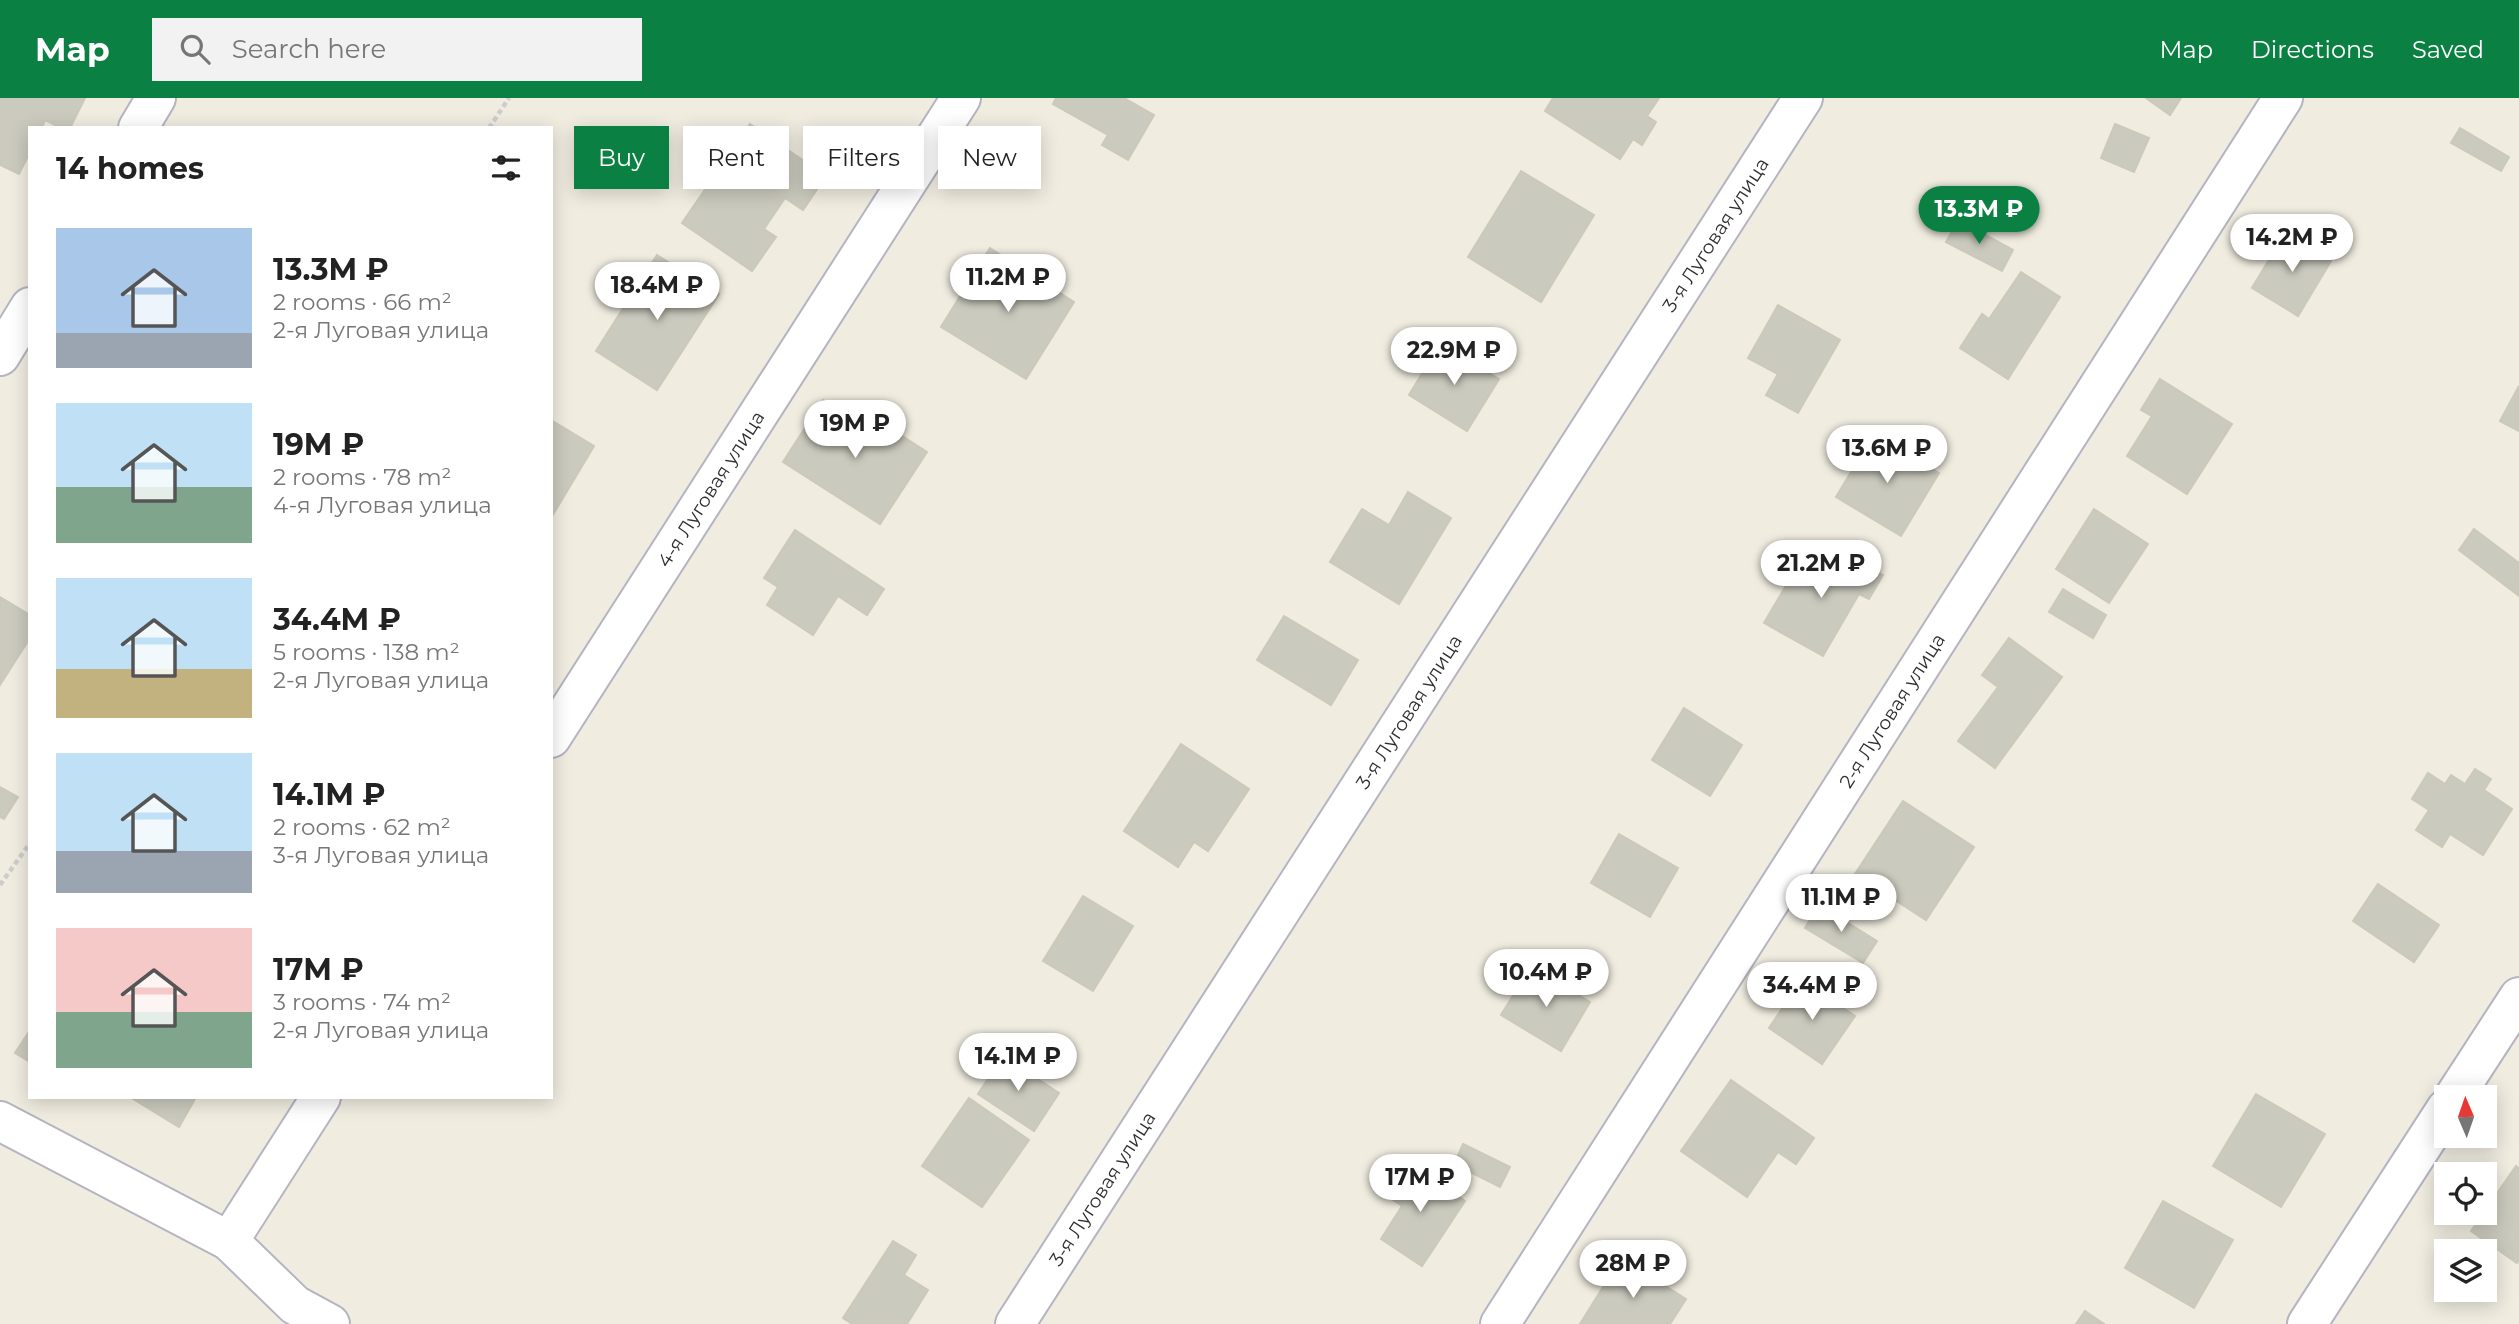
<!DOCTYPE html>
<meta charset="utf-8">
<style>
body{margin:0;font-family:Montserrat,sans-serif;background:#f2f2f2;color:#222;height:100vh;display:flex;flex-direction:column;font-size:26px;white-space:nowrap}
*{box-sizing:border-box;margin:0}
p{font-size:23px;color:#767676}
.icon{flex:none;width:38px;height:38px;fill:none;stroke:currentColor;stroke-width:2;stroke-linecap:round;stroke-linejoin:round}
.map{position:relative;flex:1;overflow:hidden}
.drawer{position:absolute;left:28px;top:28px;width:525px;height:973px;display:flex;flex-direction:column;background:#fff;border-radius:0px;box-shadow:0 4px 18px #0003}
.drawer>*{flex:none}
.banner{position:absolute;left:574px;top:28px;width:665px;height:63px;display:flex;gap:14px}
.needle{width:46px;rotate:358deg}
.fabs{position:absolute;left:2434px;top:987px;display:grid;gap:14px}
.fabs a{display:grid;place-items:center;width:63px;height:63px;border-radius:0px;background:#fff;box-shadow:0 4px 18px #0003;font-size:35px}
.price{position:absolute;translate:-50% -60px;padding:0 16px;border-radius:24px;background:#fff;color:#222;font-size:23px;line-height:46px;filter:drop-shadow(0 2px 4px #0008)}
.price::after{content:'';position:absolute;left:50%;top:42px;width:21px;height:16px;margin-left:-10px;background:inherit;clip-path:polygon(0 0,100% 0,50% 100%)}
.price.current{background:#0b8043;color:#fff}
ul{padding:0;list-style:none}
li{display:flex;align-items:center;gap:21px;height:175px;padding:0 28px}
li span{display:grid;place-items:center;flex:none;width:196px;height:140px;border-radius:0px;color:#555}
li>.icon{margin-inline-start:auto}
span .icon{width:84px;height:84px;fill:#fffc;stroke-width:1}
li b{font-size:30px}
h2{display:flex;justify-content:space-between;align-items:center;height:84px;padding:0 28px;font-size:30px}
.pill{padding:0 24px;border-radius:0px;background:#fff;box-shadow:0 4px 18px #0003;font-size:24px;line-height:63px}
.pill.current{background:#0b8043;color:#fff}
header{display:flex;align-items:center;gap:42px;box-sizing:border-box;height:98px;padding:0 35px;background:#0b8043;color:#fff}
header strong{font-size:33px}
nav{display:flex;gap:38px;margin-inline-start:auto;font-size:24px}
.search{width:490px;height:63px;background:#f2f2f2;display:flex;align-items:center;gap:18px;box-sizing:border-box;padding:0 24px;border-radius:0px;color:#767676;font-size:26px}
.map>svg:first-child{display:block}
.building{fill:#cbcabe;stroke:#ccc9b9;stroke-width:2}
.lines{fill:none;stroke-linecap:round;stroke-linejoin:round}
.minor-casing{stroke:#b4b4c2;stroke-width:42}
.path{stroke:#cdcdcd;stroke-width:4.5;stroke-dasharray:5 3.5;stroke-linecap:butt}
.minor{stroke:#fff;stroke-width:38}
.labels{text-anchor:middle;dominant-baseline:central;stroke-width:6;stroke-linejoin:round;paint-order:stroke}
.street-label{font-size:19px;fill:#2e2e2e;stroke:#fff}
</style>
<header>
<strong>Map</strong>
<div class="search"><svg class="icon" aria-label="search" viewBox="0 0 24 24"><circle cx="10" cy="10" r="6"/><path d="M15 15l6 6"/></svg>Search here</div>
<nav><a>Map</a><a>Directions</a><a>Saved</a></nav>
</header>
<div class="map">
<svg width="2519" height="1226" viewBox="0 0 2519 1226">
<rect width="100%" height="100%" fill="#f0ece0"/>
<g class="building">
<polygon points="0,0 85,0 70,30 61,30 45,22 42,30 30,30 30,54 19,76 0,67"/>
<polygon points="1056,0 1124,0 1154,17 1128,62 1102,47 1108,37 1053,6"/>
<polygon points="1553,0 1659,0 1647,18 1656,24 1642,47 1633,41 1620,61 1545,13"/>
<polygon points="2146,0 2181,0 2170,17"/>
<polygon points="750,26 826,78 803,112 785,100 764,131 776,139 752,173 682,125"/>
<polygon points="2115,26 2149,40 2134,74 2101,60"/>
<polygon points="2460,30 2509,59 2501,73 2451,45"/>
<polygon points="1521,73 1594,117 1541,204 1468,159"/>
<polygon points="1958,122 2013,152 2002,173 1946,144"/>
<polygon points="2285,135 2331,163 2298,218 2252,190"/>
<polygon points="990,150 1074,204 1026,281 941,229"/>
<polygon points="657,157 719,196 657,292 596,253"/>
<polygon points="2021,174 2060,199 2008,281 1960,250 1982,216 1989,221"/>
<polygon points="1778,207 1840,242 1798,315 1766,297 1778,276 1748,260"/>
<polygon points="1440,246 1499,281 1467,333 1409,297"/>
<polygon points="2160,281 2232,326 2187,396 2127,358 2152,318 2141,312"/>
<polygon points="2519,288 2519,333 2500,323"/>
<polygon points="823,302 861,327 871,318 927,354 880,426 783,364"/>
<polygon points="551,322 594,348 551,420"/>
<polygon points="1874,336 1939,375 1901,438 1836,399"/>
<polygon points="1408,394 1451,420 1399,506 1330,464 1362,411 1389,427"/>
<polygon points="2094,411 2148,446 2109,505 2056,471"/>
<polygon points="2474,431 2519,465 2519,498 2459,452"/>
<polygon points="795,432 884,491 867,517 838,498 813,537 767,507 778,489 764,480"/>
<polygon points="1841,453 1883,477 1869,501 1859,496 1823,558 1764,525 1804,457 1830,472"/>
<polygon points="2063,491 2106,517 2093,540 2049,514"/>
<polygon points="0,499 30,517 30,540 0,587"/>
<polygon points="1284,518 1358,562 1331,607 1257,562"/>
<polygon points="2009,540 2062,579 1995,670 1958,643 1998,589 1982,577"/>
<polygon points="1684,610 1742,647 1710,698 1652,662"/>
<polygon points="1181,646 1249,691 1208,753 1194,744 1178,769 1124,733"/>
<polygon points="2475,671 2491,681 2484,692 2512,711 2483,757 2450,736 2442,749 2416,732 2429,712 2412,701 2428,675 2445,686 2451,677 2465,686"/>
<polygon points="0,689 18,699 4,721 0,719"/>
<polygon points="1903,703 1974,749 1926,822 1855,776"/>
<polygon points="1619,736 1678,770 1650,819 1591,785"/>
<polygon points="2378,786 2439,827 2414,864 2353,823"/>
<polygon points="1083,798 1133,828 1093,893 1043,863"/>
<polygon points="1819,807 1877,843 1863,865 1805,830"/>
<polygon points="1531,869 1590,904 1561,953 1501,917"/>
<polygon points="1801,882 1855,918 1822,966 1769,930"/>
<polygon points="30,932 30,964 15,955"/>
<polygon points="1003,958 1059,995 1034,1033 978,996"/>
<polygon points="1731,982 1814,1040 1796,1066 1778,1054 1747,1099 1681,1053"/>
<polygon points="2256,996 2325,1036 2281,1109 2213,1068"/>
<polygon points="130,999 196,999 179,1029"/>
<polygon points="969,1000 1029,1042 982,1109 922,1068"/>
<polygon points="1463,1046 1510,1069 1500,1089 1454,1066"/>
<polygon points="1408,1065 1465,1103 1422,1168 1381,1141 1402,1108 1387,1098"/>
<polygon points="2516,1068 2519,1070 2519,1162 2517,1165 2471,1133"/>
<polygon points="2163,1103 2233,1142 2194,1210 2125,1170"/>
<polygon points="893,1143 916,1157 904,1177 928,1192 907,1226 852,1226 843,1220"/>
<polygon points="1621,1160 1686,1201 1670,1226 1580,1226"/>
<polygon points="2085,1213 2104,1226 2076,1226"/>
</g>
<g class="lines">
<g class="minor-casing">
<g id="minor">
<polyline points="138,30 156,0"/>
<polyline points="0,258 30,209"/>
<path id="s1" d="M551,640L961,0"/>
<polyline points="2454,999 2519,899"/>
<polyline points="0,1023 229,1143 295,1207 330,1226"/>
<polyline points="229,1143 321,999"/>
<path id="s2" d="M1015,1226L1803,0"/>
<path id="s3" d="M1500,1226L2283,0"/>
<polyline points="2307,1226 2446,1011"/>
</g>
</g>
<g class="path">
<polyline points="489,30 509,0"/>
<polyline points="0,787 30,745"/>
</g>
<use href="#minor" class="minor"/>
</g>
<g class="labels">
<g class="street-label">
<text stroke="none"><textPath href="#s2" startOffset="1295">3-я Луговая улица</textPath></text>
<text stroke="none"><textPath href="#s1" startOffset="296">4-я Луговая улица</textPath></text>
<text stroke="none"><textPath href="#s2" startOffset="728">3-я Луговая улица</textPath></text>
<text stroke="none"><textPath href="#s3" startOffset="728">2-я Луговая улица</textPath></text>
<text stroke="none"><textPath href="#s2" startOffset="161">3-я Луговая улица</textPath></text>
</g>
</g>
</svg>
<div class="fabs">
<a><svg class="needle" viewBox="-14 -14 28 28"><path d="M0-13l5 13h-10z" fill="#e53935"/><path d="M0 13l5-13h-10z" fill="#767676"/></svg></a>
<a><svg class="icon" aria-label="locate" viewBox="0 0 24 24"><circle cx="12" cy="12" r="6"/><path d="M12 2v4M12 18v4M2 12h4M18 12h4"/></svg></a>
<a><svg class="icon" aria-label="layers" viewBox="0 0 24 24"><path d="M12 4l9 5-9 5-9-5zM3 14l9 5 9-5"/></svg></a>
</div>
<b class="price current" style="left:1979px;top:148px">13.3M ₽</b>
<b class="price" style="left:2292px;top:176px">14.2M ₽</b>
<b class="price" style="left:1008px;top:216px">11.2M ₽</b>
<b class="price" style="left:657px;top:224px">18.4M ₽</b>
<b class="price" style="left:1454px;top:289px">22.9M ₽</b>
<b class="price" style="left:855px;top:362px">19M ₽</b>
<b class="price" style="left:1887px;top:387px">13.6M ₽</b>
<b class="price" style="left:1821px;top:502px">21.2M ₽</b>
<b class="price" style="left:1841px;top:836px">11.1M ₽</b>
<b class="price" style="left:1546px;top:911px">10.4M ₽</b>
<b class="price" style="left:1812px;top:924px">34.4M ₽</b>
<b class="price" style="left:1018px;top:995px">14.1M ₽</b>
<b class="price" style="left:1420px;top:1116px">17M ₽</b>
<b class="price" style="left:1633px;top:1202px">28M ₽</b>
<div class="banner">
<a class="pill current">Buy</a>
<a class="pill">Rent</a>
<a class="pill">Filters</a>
<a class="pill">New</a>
</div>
<section class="drawer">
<h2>14 homes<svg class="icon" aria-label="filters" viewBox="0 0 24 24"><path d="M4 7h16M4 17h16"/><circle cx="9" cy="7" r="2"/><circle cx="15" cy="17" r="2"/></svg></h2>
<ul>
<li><span style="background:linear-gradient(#a9c7e8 75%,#9aa5b1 0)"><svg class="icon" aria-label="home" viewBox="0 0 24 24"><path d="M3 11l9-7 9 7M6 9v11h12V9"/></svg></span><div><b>13.3M ₽</b><p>2 rooms · 66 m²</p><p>2-я Луговая улица</p></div></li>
<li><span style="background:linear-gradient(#bfe0f5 60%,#7fa58c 0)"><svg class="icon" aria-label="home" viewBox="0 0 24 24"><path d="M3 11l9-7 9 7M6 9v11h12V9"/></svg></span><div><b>19M ₽</b><p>2 rooms · 78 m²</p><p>4-я Луговая улица</p></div></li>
<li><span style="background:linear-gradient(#bfe0f5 65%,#c2b280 0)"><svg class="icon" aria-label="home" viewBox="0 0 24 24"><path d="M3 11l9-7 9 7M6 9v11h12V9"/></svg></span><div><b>34.4M ₽</b><p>5 rooms · 138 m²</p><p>2-я Луговая улица</p></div></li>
<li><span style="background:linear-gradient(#bfe0f5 70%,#9aa5b1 0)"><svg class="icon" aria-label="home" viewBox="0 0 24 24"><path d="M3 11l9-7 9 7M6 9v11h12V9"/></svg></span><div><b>14.1M ₽</b><p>2 rooms · 62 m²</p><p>3-я Луговая улица</p></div></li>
<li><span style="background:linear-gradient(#f6c9c9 60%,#7fa58c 0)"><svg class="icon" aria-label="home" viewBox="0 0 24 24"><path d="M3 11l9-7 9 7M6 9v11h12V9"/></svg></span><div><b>17M ₽</b><p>3 rooms · 74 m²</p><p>2-я Луговая улица</p></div></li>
</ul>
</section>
</div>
